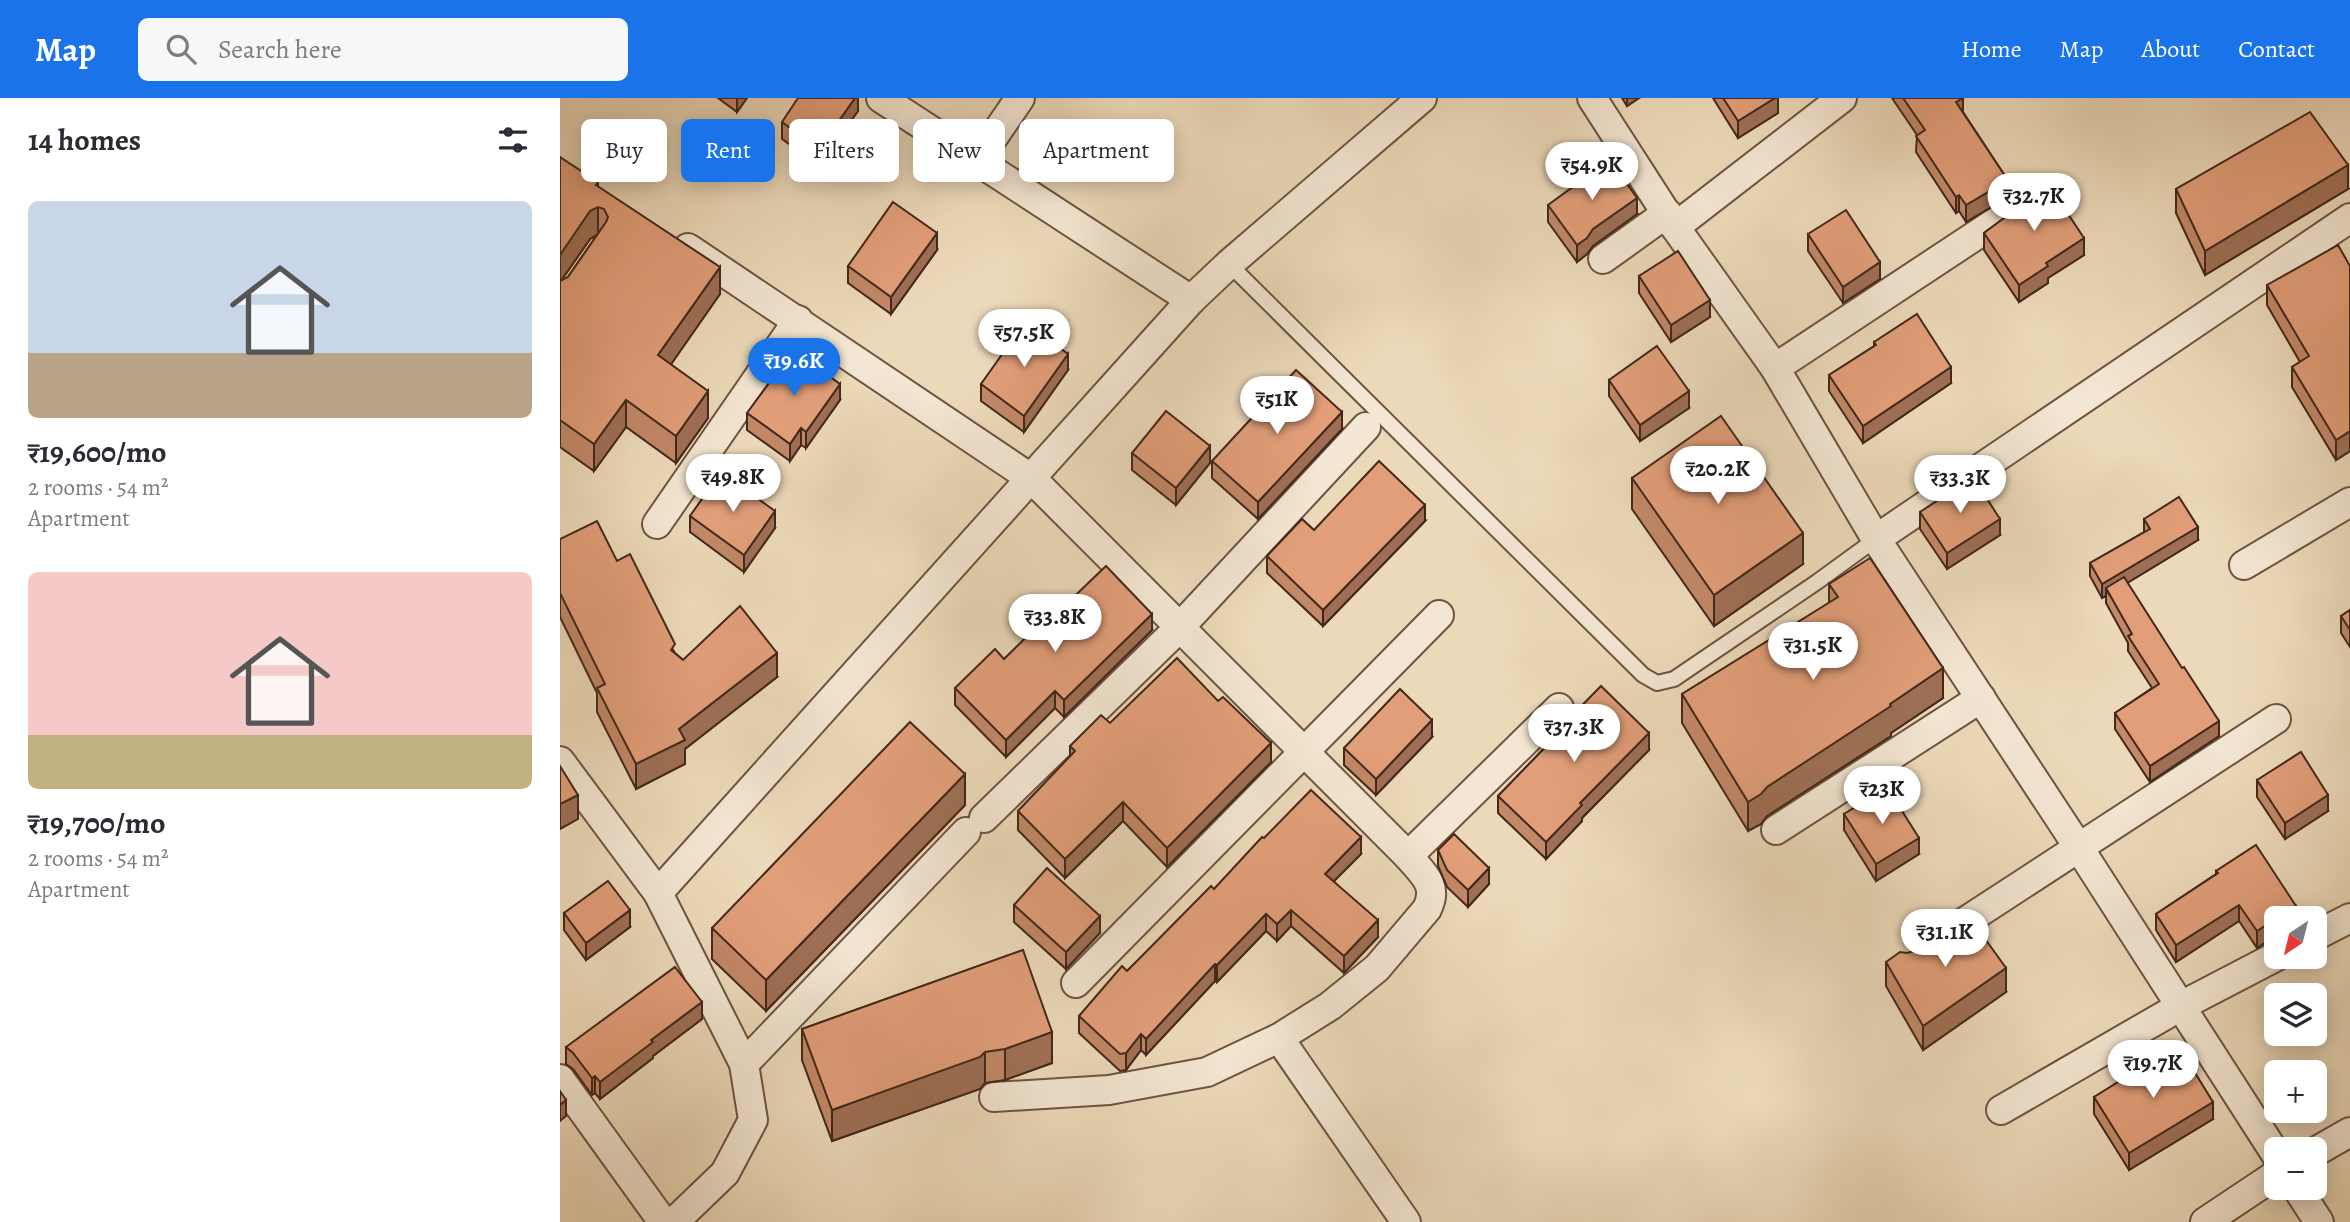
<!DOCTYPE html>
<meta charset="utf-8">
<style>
body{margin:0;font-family:Alegreya,serif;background:#f7f7f7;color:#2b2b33;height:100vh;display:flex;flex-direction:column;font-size:26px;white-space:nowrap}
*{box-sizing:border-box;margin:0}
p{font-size:23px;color:#7c7c81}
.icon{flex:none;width:38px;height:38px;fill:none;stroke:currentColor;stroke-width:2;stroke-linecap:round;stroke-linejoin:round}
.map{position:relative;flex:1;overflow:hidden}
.panel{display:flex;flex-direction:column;background:#fff;width:560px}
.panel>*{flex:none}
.guide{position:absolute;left:21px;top:21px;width:665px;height:63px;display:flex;gap:14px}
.needle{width:46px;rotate:215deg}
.tools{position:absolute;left:1704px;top:808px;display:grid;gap:14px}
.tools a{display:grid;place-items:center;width:63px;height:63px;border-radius:10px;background:#fff;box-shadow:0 4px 18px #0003;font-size:35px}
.price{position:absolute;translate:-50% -60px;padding:0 16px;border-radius:24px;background:#fff;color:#222;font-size:23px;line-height:46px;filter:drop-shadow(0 2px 4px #0008)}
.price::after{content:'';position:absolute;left:50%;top:42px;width:21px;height:16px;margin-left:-10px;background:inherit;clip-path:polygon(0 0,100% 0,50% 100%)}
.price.on{background:#1a73e8;color:#fff}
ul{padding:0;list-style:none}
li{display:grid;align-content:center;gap:14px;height:371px;padding:0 28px}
li span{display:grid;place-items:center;height:217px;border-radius:10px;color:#555}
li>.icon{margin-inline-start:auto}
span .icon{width:126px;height:126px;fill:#fffc;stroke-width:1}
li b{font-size:30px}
h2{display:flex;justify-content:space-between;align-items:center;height:84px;padding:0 28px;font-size:30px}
.tag{padding:0 24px;border-radius:10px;background:#fff;box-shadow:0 4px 18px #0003;font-size:24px;line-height:63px}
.tag.on{background:#1a73e8;color:#fff}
header{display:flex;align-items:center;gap:42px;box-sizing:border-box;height:98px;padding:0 35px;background:#1a73e8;color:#fff}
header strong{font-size:33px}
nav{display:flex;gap:38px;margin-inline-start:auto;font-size:24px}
.search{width:490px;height:63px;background:#f7f7f7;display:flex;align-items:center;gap:18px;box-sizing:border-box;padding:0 24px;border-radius:10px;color:#7c7c81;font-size:26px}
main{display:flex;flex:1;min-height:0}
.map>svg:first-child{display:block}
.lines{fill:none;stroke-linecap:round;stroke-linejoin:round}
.lane-casing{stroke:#6d5442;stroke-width:18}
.street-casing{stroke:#6d5442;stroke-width:32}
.lane{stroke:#f3e6d2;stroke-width:14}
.street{stroke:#f3e6d2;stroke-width:28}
.wall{fill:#c28868;stroke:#43281a;stroke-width:2;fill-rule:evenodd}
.shaded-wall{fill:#9e6f55;stroke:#43281a;stroke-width:2}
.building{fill:#e19e79;stroke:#43281a;stroke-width:2}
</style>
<header>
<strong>Map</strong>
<div class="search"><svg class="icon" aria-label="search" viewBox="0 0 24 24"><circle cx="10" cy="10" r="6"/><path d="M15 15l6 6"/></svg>Search here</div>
<nav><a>Home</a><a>Map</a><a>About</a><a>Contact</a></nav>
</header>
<main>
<section class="panel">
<h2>14 homes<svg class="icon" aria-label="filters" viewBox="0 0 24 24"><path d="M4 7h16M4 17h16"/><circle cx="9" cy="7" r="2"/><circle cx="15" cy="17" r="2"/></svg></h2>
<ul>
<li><span style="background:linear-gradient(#c9d6e8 70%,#b9a48a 0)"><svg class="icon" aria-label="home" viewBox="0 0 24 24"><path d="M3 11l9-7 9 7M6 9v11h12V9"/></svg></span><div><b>₹19,600/mo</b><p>2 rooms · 54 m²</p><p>Apartment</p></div></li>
<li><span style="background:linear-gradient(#f6c9c9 75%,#c2b280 0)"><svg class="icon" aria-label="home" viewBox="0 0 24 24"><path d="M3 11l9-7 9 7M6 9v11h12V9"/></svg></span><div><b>₹19,700/mo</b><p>2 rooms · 54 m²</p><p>Apartment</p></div></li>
</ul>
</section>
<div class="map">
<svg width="1790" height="1124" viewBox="0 0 1790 1124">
<rect width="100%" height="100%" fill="#ecd9b9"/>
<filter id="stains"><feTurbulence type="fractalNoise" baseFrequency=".00286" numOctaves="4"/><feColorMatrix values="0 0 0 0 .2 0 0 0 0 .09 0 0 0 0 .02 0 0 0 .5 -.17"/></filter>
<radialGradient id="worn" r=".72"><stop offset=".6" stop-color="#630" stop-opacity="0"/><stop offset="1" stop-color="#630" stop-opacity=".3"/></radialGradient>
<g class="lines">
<g class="lane-casing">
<polyline id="lane" points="669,166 1083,577 1097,585 1114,581 1257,484 1316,441"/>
</g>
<g class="street-casing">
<g id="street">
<polyline points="321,0 631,202"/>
<polyline points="1032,0 1115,129 1215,270 1316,441 1519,750 1717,1058"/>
<polyline points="417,63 460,0"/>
<polyline points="1115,129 1282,0"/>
<path d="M128,150L472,381L848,758C863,776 879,787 867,811L817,870L770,908L719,940L647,974L549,992L434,999"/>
<polyline points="1043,161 1107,115"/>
<polyline points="1215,270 1442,120"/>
<polyline points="97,426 238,222"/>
<polyline points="1316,441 1790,120"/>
<polyline points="1684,467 1790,404"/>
<polyline points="0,663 98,795 184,966 193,1022 165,1075 114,1124"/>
<polyline points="424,720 619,530 806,329"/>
<polyline points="1216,732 1421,600"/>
<polyline points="848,758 999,610"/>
<polyline points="98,795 631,202 669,166 862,0"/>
<polyline points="1755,838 1790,820"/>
<polyline points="1380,840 1716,621"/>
<polyline points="516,885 879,517"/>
<polyline points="719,940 846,1124"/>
<polyline points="184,966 406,734"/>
<polyline points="0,981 103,1124"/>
<polyline points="1441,1012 1621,908 1717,858"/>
<polyline points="1755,1054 1790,1034"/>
<polyline points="1737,1090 1759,1124"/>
<polyline points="1645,1124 1717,1076"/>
</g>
</g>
<use href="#lane" class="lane"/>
<use href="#street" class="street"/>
</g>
<g class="wall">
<polygon points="158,0 187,0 177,14"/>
<polygon points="298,0 298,13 259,67 222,41 222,24"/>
<polygon points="1062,0 1079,0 1067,8"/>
<polygon points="1153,0 1218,0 1218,15 1178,40"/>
<polygon points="1332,0 1403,0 1403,14 1455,93 1455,110 1449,105 1440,104 1406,124 1399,113 1396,115 1356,54 1357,37"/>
<path d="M0,59L38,89L160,196L110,267L148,320L116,365L66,329L34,373L0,349ZM37,137L8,179L1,183L30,141Z"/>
<polygon points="1616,91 1788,91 1645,177 1616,115"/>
<polygon points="1456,95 1460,100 1524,157 1488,180 1488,185 1459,204 1424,152 1424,135 1456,112"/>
<polygon points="988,107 1077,116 1033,148 1027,156 1017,164 988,124"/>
<polygon points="1248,136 1320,181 1283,205 1248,153"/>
<polygon points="377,152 331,216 288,185 288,168"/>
<polygon points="1790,168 1790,353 1776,362 1732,289 1732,269 1740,264 1707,207 1707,187"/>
<polygon points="1079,178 1150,219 1111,244 1079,195"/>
<polygon points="1314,244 1391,285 1303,345 1269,293 1269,277 1314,248"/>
<polygon points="508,272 464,334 421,303 421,286"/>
<polygon points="1049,282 1129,310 1080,343 1049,298"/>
<polygon points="280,302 246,350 241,347 230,363 187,332 187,315"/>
<polygon points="782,331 698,421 652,380 652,363"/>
<polygon points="572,355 650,365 616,407 572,372"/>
<polygon points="1072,380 1243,466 1154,528 1072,411"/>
<polygon points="1360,414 1440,437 1387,471 1360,431"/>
<polygon points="130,418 215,430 184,474 130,434"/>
<polygon points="1584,421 1638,442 1567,485 1659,638 1590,684 1555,631 1555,615 1592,590 1568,553 1568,545 1546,505 1546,498 1542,500 1530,478 1530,465 1584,434"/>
<polygon points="865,423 763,528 707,475 707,458"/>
<polygon points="0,441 57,463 115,555 123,562 217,579 125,651 125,666 76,691 37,614 37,595 0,519"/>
<polygon points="1269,486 1383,600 1331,635 1331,638 1207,718 1201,726 1188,733 1122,625 1122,596 1269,505"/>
<polygon points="1790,512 1790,549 1781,535 1781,518"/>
<polygon points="498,514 592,532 504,619 495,610 446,659 395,607 395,590 444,561"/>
<polygon points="550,625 711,664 607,769 563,723 505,780 458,732 458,713 510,659 510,648"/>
<polygon points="1000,630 1089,652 1022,720 1022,723 986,761 938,715 938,698 1000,634"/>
<polygon points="872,639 816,697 784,667 784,650"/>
<polygon points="1697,682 1768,713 1725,741 1697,699"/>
<polygon points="405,707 206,913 152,861 152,830"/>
<polygon points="1284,716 1359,756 1316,783 1284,732"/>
<polygon points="704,740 801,756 774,783 818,839 784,875 731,828 717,843 706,833 657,884 655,883 586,957 581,952 566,972 560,973 519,935 519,918 654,791"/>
<polygon points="878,752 929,786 908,809 887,789 878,768"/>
<polygon points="1656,773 1736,821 1697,850 1679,823 1616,864 1596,832 1596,816 1656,776"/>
<polygon points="454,807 540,835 506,871 454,824"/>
<polygon points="4,815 70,829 26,862 4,832"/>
<polygon points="463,852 492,965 445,982 425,985 420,991 272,1043 242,962 242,931"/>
<polygon points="1326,864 1446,894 1363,952 1326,888"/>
<polygon points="142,921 93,958 93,960 40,1001 35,995 32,997 13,971 6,966 6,949"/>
<polygon points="1575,976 1653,1021 1569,1072 1534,1016 1534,999"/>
</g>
<g class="shaded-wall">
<polygon points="177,0 187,0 177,14"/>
<polygon points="295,0 298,0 298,13 259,67 259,51"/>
<polygon points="1067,0 1079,0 1067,8"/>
<polygon points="1215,0 1218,0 1218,15 1178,40 1178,23"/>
<polygon points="1403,0 1403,17 1396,4"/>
<polygon points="1788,67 1788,91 1645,177 1645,153"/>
<polygon points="38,84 38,136 30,141 0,184 0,157"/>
<polygon points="1440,87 1440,104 1406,124 1406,107"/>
<polygon points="1399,97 1399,113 1396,115 1396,99"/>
<polygon points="1077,100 1077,116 1033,148 1027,156 1017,164 1017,147 1033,131"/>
<polygon points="377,135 377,152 331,216 331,199"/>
<polygon points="1524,140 1524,157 1488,180 1488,185 1459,204 1459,187 1486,165"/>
<polygon points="1320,164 1320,181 1283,205 1283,189"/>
<polygon points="160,169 160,196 98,285 98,257"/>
<polygon points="1150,202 1150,219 1111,244 1111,227"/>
<polygon points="508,256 508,272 464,334 464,318"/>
<polygon points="1391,269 1391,285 1303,345 1303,328"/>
<polygon points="280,286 280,302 246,350 246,334"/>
<polygon points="148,293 148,320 116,365 116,338"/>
<polygon points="1129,293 1129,310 1080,343 1080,327"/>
<polygon points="66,302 66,329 34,373 34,346"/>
<polygon points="782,314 782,331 698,421 698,404"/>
<polygon points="241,330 241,347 230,363 230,346"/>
<polygon points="1790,333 1790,353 1776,362 1776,342"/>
<polygon points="650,348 650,365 616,407 616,390"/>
<polygon points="865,407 865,423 763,528 763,512"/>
<polygon points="215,413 215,430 184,474 184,457"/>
<polygon points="1440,421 1440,437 1387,471 1387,455"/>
<polygon points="1638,429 1638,442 1549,496 1546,490 1546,498 1542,500 1542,486"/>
<polygon points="1243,435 1243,466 1154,528 1154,497"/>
<polygon points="592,516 592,532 504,619 504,602"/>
<polygon points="217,555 217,579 125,651 125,666 76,691 76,666 119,631"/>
<polygon points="1383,570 1383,600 1331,635 1331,638 1207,718 1201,726 1188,733 1188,704 1207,689"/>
<polygon points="495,593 495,610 446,659 446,642"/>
<polygon points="872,622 872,639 816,697 816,681"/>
<polygon points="1659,623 1659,638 1590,684 1590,668"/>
<polygon points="1089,635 1089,652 1022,720 1022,723 986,761 986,744 1020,705"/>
<polygon points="711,645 711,664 607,769 607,750"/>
<polygon points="405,676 405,707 206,913 206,882"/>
<polygon points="18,697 18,721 0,731 0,706"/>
<polygon points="1768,697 1768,713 1725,741 1725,725"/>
<polygon points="563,704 563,723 505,780 505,761"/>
<polygon points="801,739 801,756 765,792 765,776"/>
<polygon points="1359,740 1359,756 1316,783 1316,766"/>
<polygon points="929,770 929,786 908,809 908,792"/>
<polygon points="1679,807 1679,823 1616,864 1616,847"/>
<polygon points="1736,808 1736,821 1717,821 1717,837 1697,850 1697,833"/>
<polygon points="70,812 70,829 26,862 26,845"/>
<polygon points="731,812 731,828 717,843 717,826"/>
<polygon points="706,816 706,833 657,884 657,867"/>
<polygon points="540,818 540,835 506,871 506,854"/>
<polygon points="818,822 818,839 784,875 784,858"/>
<polygon points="655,866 655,883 586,957 586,941"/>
<polygon points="1446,870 1446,894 1363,952 1363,928"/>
<polygon points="142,904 142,921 93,958 93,960 40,1001 40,984 91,942"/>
<polygon points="492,934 492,965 445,982 445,951"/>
<polygon points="581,936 581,952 566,972 566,955"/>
<polygon points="425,954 425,985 420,991 272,1043 272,1012"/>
<polygon points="35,978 35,995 32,997 32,980"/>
<polygon points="6,1002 6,1018 0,1023 0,1007"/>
<polygon points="1653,1004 1653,1021 1569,1072 1569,1055"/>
</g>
<g class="building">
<polygon points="238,0 295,0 259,51 222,24"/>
<polygon points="1163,0 1215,0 1178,23"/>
<polygon points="1343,0 1403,0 1396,4 1455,93 1449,88 1440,87 1406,107 1399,97 1396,99 1356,38 1365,32"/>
<polygon points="1750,14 1788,67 1645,153 1616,91"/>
<polygon points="0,59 38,84 36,87 160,169 98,257 148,293 116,338 66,302 34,346 0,322 0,183 8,179 46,124 48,119 44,111 38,109 30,113 0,157"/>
<polygon points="1050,62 1077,100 1033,131 1027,140 1017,147 988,107"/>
<polygon points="1486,83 1524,140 1486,165 1488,168 1459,187 1424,135 1456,111 1459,103 1456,95 1460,100"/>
<polygon points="333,104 377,135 331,199 288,168"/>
<polygon points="1286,112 1320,164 1283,189 1248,136"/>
<polygon points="1778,147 1790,168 1790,333 1776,342 1732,269 1749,258 1707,187"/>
<polygon points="1118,153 1150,202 1111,227 1079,178"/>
<polygon points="1357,216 1391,269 1303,328 1269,277 1316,247 1314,244"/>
<polygon points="465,224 508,256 464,318 421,286"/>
<polygon points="1097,248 1129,293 1080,327 1049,282"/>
<polygon points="233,252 280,286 246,334 241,330 230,346 187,315"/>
<polygon points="736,272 782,314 698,404 652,363"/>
<polygon points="606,313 650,348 616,390 572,355"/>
<polygon points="1161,318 1243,435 1154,497 1072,380"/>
<polygon points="819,363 865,407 763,512 707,458 742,421 754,432"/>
<polygon points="161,374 215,413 184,457 130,418"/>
<polygon points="1413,379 1440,421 1387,455 1360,414"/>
<polygon points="1619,399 1638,429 1542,486 1530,465 1590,431 1584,421"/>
<polygon points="37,423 57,463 70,456 115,546 111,552 123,562 180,508 217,555 119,631 125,642 76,666 37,590 45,586 0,495 0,441"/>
<polygon points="1310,460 1383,570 1330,606 1331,608 1207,689 1201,696 1188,704 1122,596 1278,499 1269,486"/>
<polygon points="546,468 592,516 504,602 495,593 446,642 395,590 435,551 444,561 495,511 498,514"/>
<polygon points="1564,479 1622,570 1624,569 1659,623 1590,668 1555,615 1599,586 1568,538 1572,536 1546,490"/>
<polygon points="1790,512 1790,532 1781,518"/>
<polygon points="617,560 658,603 663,599 711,645 607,750 563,704 505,761 458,713 515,653 510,648 541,617 550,625"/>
<polygon points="1041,588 1089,635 1020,705 1022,707 986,744 938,698 1002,632 1000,630"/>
<polygon points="840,591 872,622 816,681 784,650"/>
<polygon points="350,624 405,676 206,882 152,830"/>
<polygon points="1741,654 1768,697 1725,725 1697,682"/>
<polygon points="0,668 18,697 0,706"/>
<polygon points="1327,689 1359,740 1316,766 1284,716"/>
<polygon points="751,692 801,739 765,776 818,822 784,858 731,812 717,826 706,816 657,867 655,866 586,941 581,936 566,955 560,956 519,918 562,868 567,873 651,788 654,791 702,739 704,740"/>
<polygon points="894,736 929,770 908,792 887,772 878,752"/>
<polygon points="1696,747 1736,808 1697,833 1679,807 1616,847 1596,816 1658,775 1656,773"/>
<polygon points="487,770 540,818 506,854 454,807"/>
<polygon points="48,783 70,812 26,845 4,815"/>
<polygon points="1408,817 1446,870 1363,928 1326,864 1340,854 1347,855 1354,853"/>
<polygon points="463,852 492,934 445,951 425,954 420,959 272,1012 242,931"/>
<polygon points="115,869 142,904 91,942 93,944 40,984 35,978 32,980 13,955 6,949"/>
<polygon points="1619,949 1653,1004 1569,1055 1534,999 1574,974 1575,976"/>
<polygon points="0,993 6,1002 0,1007"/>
</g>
<rect width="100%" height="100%" filter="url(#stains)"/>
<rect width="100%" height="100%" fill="url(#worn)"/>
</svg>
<div class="tools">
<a><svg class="needle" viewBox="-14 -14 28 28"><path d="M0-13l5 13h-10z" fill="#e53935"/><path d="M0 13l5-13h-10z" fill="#7c7c81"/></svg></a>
<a><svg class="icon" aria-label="layers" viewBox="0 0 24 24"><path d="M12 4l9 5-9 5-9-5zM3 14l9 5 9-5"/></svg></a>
<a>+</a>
<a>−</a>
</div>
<b class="price" style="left:1032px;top:104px">₹54.9K</b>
<b class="price" style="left:1474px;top:135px">₹32.7K</b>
<b class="price" style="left:464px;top:271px">₹57.5K</b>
<b class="price on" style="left:234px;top:300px">₹19.6K</b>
<b class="price" style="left:717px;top:338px">₹51K</b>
<b class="price" style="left:1158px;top:408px">₹20.2K</b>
<b class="price" style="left:173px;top:416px">₹49.8K</b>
<b class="price" style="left:1400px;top:417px">₹33.3K</b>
<b class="price" style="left:495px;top:556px">₹33.8K</b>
<b class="price" style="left:1253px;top:584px">₹31.5K</b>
<b class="price" style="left:1014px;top:666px">₹37.3K</b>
<b class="price" style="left:1322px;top:728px">₹23K</b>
<b class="price" style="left:1385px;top:871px">₹31.1K</b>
<b class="price" style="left:1593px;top:1002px">₹19.7K</b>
<div class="guide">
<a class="tag">Buy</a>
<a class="tag on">Rent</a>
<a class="tag">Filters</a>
<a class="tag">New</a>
<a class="tag">Apartment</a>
</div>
</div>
</main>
